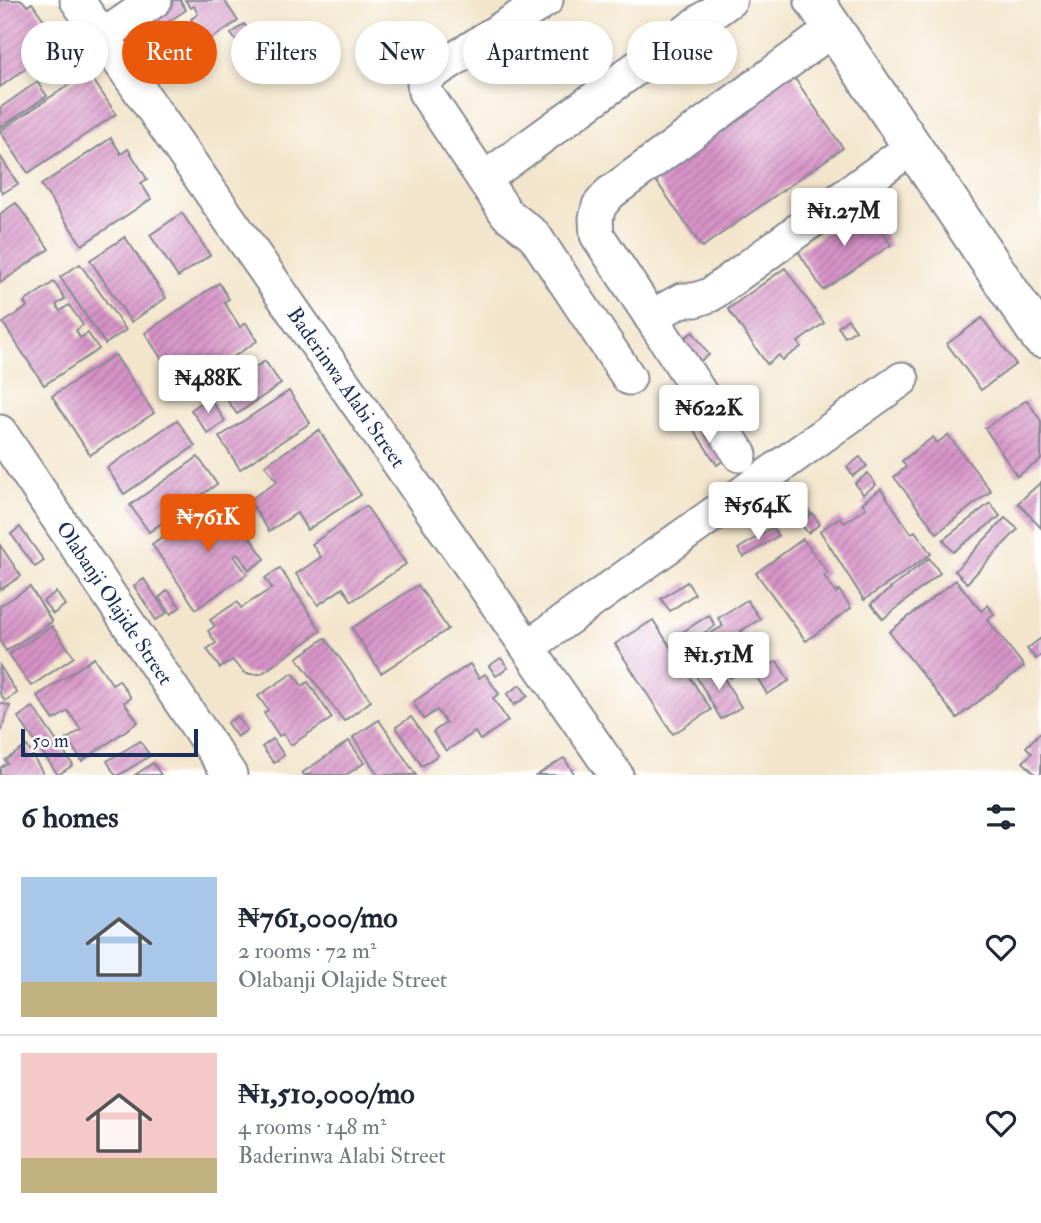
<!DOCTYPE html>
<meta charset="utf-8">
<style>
body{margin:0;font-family:"IM FELL Double Pica",serif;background:#f2f2f3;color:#1f2937;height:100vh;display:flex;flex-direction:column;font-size:26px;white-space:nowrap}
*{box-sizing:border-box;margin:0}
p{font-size:23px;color:#747a83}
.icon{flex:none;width:38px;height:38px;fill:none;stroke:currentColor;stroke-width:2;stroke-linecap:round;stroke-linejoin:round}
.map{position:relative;height:775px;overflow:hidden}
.side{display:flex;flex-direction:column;background:#fff;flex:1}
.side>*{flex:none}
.banner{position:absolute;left:21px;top:21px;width:999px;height:63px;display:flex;gap:14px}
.scale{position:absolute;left:21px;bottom:18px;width:177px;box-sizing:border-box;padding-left:7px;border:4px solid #1b2f5e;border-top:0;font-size:19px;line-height:24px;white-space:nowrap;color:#1b2f5e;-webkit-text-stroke:5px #fff;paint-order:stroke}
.price{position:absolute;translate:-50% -60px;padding:0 16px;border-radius:7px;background:#fff;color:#222;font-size:23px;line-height:46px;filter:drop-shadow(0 2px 4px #0008)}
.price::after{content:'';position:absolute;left:50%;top:42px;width:21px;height:16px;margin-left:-10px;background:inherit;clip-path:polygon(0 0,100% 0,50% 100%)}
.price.on{background:#ea580c;color:#fff}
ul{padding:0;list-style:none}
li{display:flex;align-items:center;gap:21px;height:175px;padding:0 21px}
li+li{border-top:2px solid #e0e1e3}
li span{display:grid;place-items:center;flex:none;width:196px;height:140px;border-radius:0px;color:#555}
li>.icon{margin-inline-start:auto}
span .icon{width:84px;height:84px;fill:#fffc;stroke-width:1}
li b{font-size:30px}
h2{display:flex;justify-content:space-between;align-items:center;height:84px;padding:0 21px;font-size:30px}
.chip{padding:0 24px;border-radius:32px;background:#fff;box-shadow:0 4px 10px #0003;font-size:24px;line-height:63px}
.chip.on{background:#ea580c;color:#fff}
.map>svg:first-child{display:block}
.building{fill:url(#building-hatch)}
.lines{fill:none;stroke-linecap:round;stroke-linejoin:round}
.minor-casing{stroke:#878a94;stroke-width:37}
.major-casing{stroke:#878a94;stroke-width:42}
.minor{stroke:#fff;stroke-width:33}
.major{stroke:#fff;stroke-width:38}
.labels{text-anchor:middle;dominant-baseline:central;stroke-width:5;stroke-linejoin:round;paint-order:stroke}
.street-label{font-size:21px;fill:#1b2f5e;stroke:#fff}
</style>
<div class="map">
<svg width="1041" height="775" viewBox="0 0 1041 775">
<defs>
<pattern id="building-hatch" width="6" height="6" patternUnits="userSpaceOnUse" patternTransform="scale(1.75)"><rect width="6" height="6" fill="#d793c6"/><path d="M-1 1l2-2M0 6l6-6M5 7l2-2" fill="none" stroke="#ae78a4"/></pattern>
</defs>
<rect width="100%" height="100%" fill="#fff"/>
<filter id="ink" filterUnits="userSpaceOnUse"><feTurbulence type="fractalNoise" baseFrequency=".0143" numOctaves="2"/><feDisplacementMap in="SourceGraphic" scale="14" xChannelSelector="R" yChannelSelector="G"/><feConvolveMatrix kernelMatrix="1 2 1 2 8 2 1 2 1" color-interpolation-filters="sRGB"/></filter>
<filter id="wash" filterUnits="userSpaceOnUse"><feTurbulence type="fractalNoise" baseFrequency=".00686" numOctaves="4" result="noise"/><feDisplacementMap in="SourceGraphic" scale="28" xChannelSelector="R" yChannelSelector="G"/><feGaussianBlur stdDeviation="1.57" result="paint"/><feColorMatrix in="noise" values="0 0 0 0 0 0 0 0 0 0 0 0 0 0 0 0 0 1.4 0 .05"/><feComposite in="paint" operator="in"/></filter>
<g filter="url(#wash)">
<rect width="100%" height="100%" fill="#f3e5cb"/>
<g id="blocks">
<g class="building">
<polygon points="0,0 22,0 27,6 32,3 49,27 44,31 55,47 0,87"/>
<polygon points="171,0 180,0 186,10 162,26 153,12"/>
<polygon points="185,0 224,0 238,21 206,42 191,19 198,14 194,6 191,8"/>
<polygon points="244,24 254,36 240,46 231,34"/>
<polygon points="193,51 205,70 194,78 181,59"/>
<polygon points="88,72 116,114 28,173 0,131"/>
<polygon points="791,73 843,148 702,247 650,172"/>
<polygon points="37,82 47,96 0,128 0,108"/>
<polygon points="111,138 121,154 128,149 147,179 141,183 151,199 82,245 41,185"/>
<polygon points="0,156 18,184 3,193 0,189"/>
<polygon points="16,203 49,249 0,283 0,214"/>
<polygon points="866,207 891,245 823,290 798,251"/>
<polygon points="182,213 210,255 178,277 150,235"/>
<polygon points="125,237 166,298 131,322 90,260"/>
<polygon points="80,264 126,330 105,344 60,277"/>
<polygon points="785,268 824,323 798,342 801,347 782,360 779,355 767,364 728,309"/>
<polygon points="54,282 65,299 56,305 60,311 69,305 83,325 76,330 80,338 88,333 99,349 44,385 3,323 27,307 24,302"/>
<polygon points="219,283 229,299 224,302 240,327 246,323 257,341 182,391 145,333"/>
<polygon points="982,318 1016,364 981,390 947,344"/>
<polygon points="848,319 856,330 845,337 838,327"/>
<polygon points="693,332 709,355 694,365 678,342"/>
<polygon points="115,355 154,413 90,455 52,396"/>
<polygon points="265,361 281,384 237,414 221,391"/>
<polygon points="289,391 310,423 240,469 219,437"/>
<polygon points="209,397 225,421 208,434 191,410"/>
<polygon points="1027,400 1041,421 1041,460 1017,476 985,428"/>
<polygon points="177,420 195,446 124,494 107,468"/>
<polygon points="701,425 724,460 717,465 694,430"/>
<polygon points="319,430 361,495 307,530 297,513 269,531 249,500 277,482 265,465"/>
<polygon points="948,435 991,491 937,533 894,477 906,467 902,461 933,437 937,443"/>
<polygon points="198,457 217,484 149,532 130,505"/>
<polygon points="860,457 867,466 853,476 847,467"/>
<polygon points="868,473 876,485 863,494 855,483"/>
<polygon points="1041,482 1041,528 1018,503"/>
<polygon points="881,489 911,533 915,531 931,554 864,600 820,531 840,517 844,523 866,508 862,503"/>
<polygon points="804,503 811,514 797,523 790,513"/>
<polygon points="990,503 1000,516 953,552 943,540"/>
<polygon points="227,504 265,559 249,570 238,554 234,556 247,574 196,609 152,544 202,509 218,533 222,531 211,515"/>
<polygon points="366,506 406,564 352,601 343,588 318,605 296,574 321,557 312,544"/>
<polygon points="813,514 820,524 808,533 800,523"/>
<polygon points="1005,518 1018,529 967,583 955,571"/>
<polygon points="20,527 44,561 35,567 11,534"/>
<polygon points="773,527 778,536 744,557 738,549"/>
<polygon points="803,539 828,573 824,576 836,593 839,590 851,608 806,641 756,573"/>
<polygon points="0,545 21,576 0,590"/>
<polygon points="929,558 940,573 883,619 871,604"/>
<polygon points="280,568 321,631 261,674 246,674 232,660 220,668 207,649 216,643 208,631 215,626 210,620 237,602 241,608 272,588 265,578"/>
<polygon points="144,579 167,613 156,620 134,586"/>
<polygon points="956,580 981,611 988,605 994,614 987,619 1024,666 957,718 889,632"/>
<polygon points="687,582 695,594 670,611 661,599"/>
<polygon points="418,585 448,629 381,673 352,628"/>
<polygon points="30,587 52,622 6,651 0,641 0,606"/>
<polygon points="168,590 180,607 171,614 159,598"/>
<polygon points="56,592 65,605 53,614 43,601"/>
<polygon points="747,600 760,619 741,631 743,634 711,655 701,639 723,626 718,618"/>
<polygon points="709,615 715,626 691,641 693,644 683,650 675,637"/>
<polygon points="653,620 711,710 673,734 615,644"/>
<polygon points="52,626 74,657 31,686 9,654"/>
<polygon points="325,638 371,701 344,721 297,658"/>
<polygon points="1041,638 1041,655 1036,659 1027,649"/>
<polygon points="751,639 763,658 730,678 719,658"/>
<polygon points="94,658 112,684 119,680 131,698 124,702 138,722 82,761 67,739 81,730 68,711 54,720 37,696"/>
<polygon points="501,658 508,668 496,676 489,666"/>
<polygon points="777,661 789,681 767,694 755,674"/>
<polygon points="470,664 479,678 485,674 499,694 493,698 508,721 480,740 475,732 446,751 433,732 446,723 437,710 424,719 413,702"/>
<polygon points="716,665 741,707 721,719 696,676"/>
<polygon points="0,666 17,693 5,701 0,694"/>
<polygon points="293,673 302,686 308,682 332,718 291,745 283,734 279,736 264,713 268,710 258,696"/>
<polygon points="520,685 528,696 514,705 507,694"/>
<polygon points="0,703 10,706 0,733"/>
<polygon points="33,707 73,765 58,775 18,717"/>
<polygon points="237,716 247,730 237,737 227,723"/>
<polygon points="411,717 438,755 422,766 396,727"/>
<polygon points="379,720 416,775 378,775 353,737"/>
<polygon points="1041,732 1041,775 1036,775 1023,762 1032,753 1026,747"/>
<polygon points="273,739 284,755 274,763 262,747"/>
<polygon points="140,741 150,756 119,775 115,775 107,761"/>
<polygon points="349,741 364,763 346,775 304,775 302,773"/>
<polygon points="27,746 44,775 0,775 0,768 7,763 5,760"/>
<polygon points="564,758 575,775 537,775"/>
<polygon points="153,763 161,775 135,775"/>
</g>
</g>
</g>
<g filter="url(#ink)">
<use href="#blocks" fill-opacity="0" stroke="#878a94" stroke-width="2"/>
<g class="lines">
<g class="minor-casing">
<g id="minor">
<path id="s1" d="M77,0L616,775"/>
<polyline points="546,0 428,76 424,83 425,92 507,214 534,235 629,378"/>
<polyline points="833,29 610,193 599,206 596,219 597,235 651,317 682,300 695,300 710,295 912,147"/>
<polyline points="102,37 155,0"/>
<polyline points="484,179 730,0"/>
<polyline points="651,317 740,455"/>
<path id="s2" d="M0,432L230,775"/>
<polyline points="528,647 902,379"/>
</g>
</g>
<g class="major-casing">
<polyline id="major" points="814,0 1041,338"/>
</g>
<use href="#minor" class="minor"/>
<use href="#major" class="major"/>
</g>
</g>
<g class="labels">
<g class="street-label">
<text stroke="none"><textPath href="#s1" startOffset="472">Baderinwa Alabi Street</textPath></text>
<text stroke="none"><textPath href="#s2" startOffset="206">Olabanji Olajide Street</textPath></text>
</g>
</g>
</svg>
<div class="scale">50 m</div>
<b class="price" style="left:844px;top:248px">₦1.27M</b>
<b class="price" style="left:208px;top:415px">₦488K</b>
<b class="price" style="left:709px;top:445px">₦622K</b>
<b class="price" style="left:758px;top:542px">₦564K</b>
<b class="price on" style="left:208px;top:554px">₦761K</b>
<b class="price" style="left:719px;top:692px">₦1.51M</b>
<div class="banner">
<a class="chip">Buy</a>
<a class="chip on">Rent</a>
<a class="chip">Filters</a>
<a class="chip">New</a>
<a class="chip">Apartment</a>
<a class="chip">House</a>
</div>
</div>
<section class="side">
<h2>6 homes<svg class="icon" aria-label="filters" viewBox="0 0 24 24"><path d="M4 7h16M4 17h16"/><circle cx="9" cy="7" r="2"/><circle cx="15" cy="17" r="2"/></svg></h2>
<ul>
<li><span style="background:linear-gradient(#a9c7e8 75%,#c2b280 0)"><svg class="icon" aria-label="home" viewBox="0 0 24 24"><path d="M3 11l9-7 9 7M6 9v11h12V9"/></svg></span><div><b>₦761,000/mo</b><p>2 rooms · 72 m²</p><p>Olabanji Olajide Street</p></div><svg class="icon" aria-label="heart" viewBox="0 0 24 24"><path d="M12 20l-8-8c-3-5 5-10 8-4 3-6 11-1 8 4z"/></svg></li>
<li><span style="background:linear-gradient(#f6c9c9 75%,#c2b280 0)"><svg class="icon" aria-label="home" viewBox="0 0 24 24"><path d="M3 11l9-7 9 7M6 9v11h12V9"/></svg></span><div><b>₦1,510,000/mo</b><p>4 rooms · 148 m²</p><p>Baderinwa Alabi Street</p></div><svg class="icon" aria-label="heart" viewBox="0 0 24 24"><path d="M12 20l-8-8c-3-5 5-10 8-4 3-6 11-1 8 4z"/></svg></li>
</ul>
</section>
